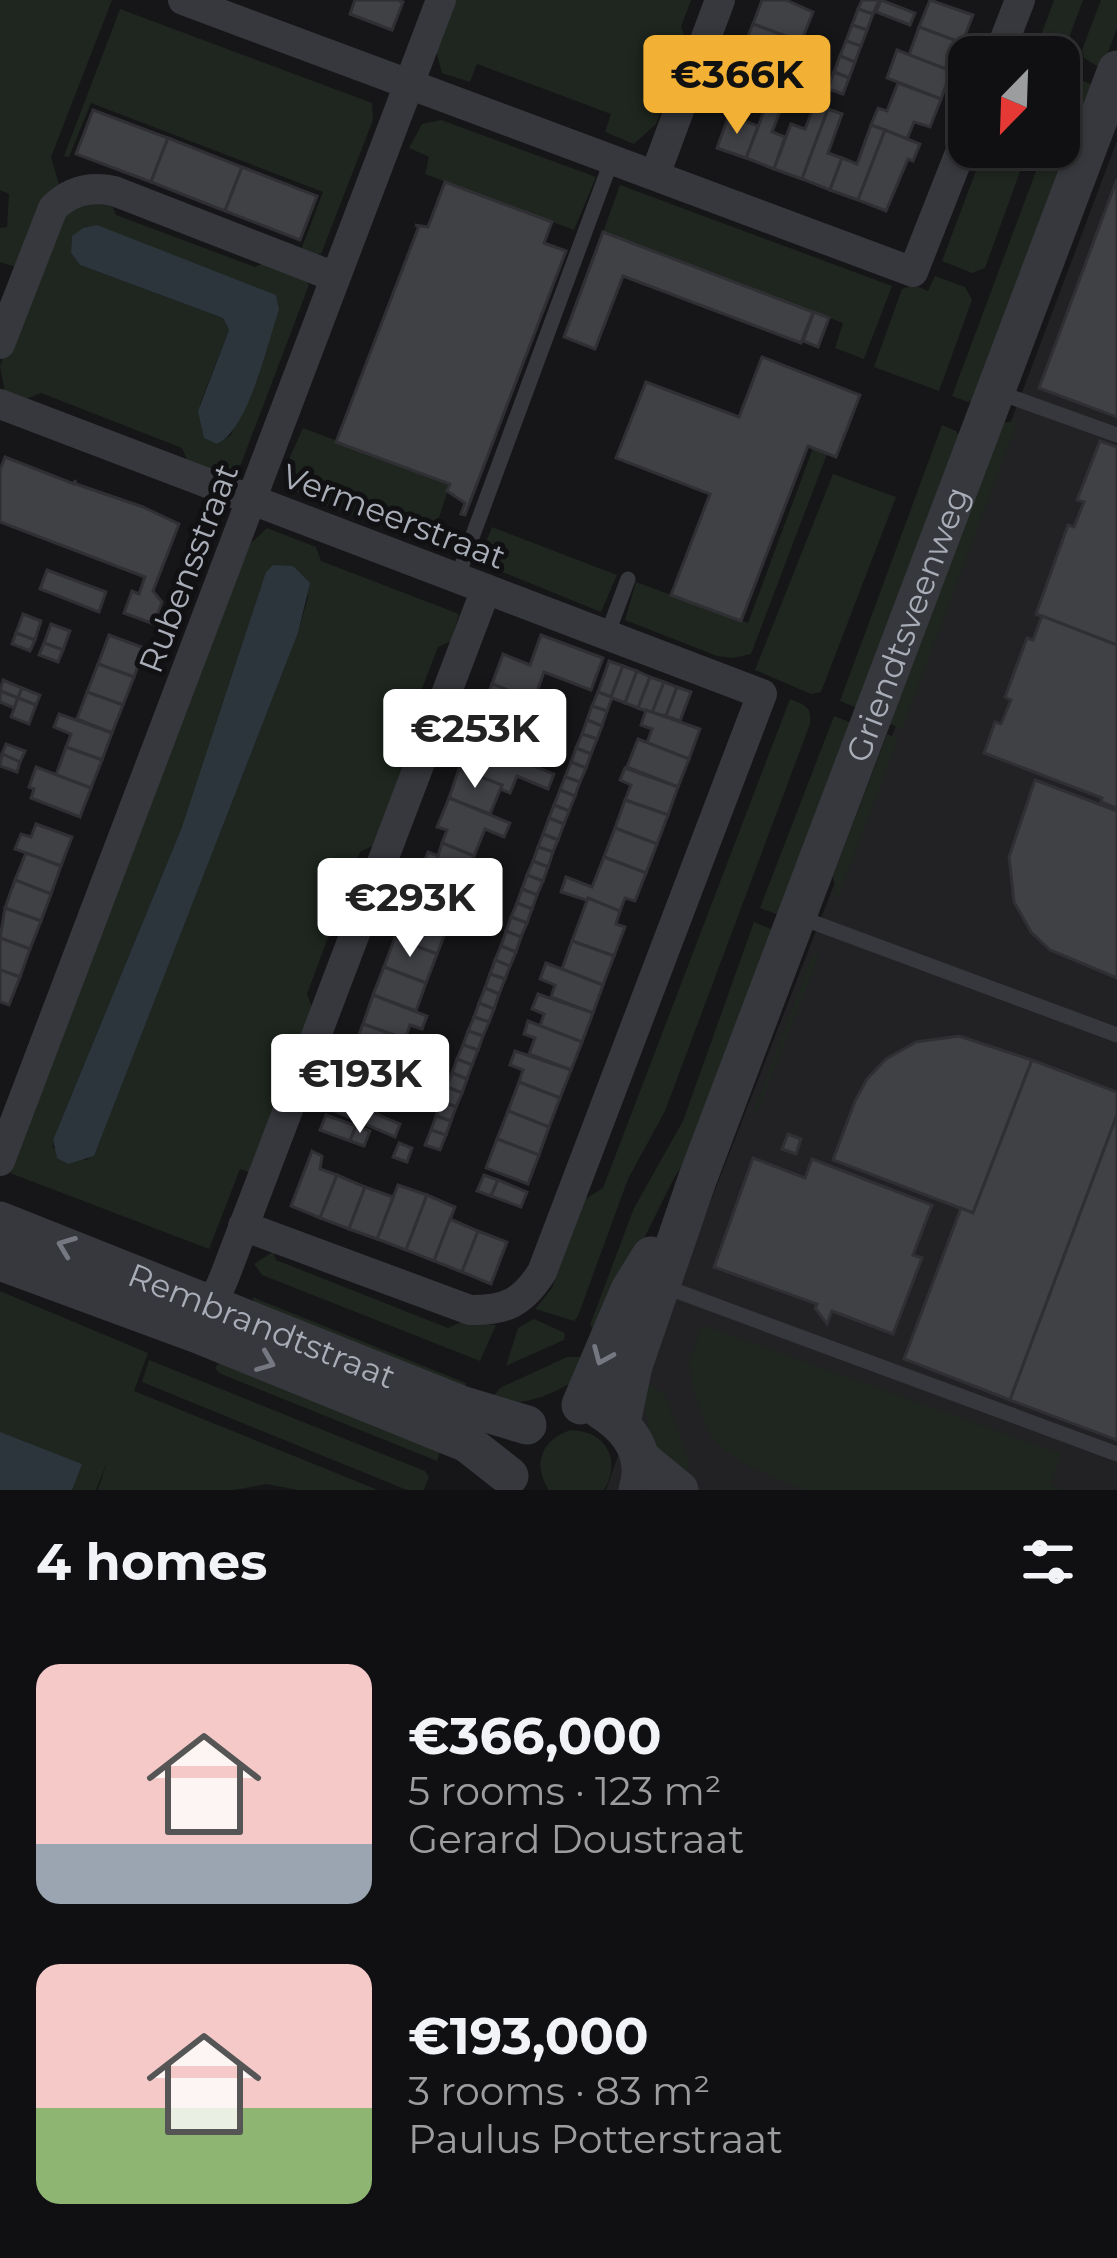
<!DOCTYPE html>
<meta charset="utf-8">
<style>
body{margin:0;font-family:Montserrat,sans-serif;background:#19191b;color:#f1f3f6;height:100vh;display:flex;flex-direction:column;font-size:45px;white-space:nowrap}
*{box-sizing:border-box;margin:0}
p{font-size:39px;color:#9c9d9f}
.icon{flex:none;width:66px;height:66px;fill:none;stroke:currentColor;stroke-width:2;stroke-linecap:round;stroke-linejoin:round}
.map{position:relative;height:1490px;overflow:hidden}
.drawer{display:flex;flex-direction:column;background:#101012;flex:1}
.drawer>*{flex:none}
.needle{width:78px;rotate:203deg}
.fabs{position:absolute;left:948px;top:36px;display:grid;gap:24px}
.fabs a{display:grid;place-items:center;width:132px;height:132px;border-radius:24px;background:#101012;box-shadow:0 3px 9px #0004,0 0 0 3px #303032;font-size:60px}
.price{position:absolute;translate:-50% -102px;padding:0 27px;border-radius:12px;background:#fff;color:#222;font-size:39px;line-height:78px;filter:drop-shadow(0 3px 6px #0008)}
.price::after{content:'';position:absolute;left:50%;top:72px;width:36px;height:27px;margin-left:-18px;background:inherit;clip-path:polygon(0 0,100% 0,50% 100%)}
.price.current{background:#f2b134;color:#111}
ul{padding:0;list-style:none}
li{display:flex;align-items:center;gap:36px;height:300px;padding:0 36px}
li span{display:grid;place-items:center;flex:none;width:336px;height:240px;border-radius:24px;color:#555}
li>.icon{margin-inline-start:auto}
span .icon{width:144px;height:144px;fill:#fffc;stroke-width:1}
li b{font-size:51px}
h2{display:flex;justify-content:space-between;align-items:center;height:144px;padding:0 36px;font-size:51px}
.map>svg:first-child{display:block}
.built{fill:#222225}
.green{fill:#1e261f;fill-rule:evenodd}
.water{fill:#2c353c}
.building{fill:#404145;stroke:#303034;stroke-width:3}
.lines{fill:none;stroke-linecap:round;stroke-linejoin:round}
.service{stroke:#37383d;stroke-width:15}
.minor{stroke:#37383d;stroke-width:30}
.tertiary{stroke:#37383d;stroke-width:39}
.oneway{stroke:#757881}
.labels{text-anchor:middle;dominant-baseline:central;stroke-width:10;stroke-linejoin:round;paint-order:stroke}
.street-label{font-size:33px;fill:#a8adb8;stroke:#111113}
</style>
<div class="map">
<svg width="1117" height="1490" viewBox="0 0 1117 1490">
<rect width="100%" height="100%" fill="#161618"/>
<polygon class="built" points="1117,141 1117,1490 606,1490 680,1280 901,713"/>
<g class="green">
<polygon points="0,0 112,0 51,157 61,191 22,269 0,262 0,228 7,227 9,194 0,190"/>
<polygon points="456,0 691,0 681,27 687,42 656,124 634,144 605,132 611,114 477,64 470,82 442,73 436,51"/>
<polygon points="1054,0 1083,0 1062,57 1037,46"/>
<polygon points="1101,0 1117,0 1117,28 1102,69 1084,58 1082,50"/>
<polygon points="120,9 372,103 373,120 321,254 299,255 323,192 91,103 69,157 64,156"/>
<polygon points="1078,79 1098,87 977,399 968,402 952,396 1045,147 1059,147 1059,111 1070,83"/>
<polygon points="441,120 596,177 574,230 425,174 429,157 409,148 422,124"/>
<polygon points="985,147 1029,147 985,268 972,273 942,261"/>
<polygon points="620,185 892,286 864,359 835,348 843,323 603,232"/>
<path d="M110,199L116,215L255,267L270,260L297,270L309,285L236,477L189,464L182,448L41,393L24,400L5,393L0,366L52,228L70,210ZM72,236L279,310L231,435L217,444L200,404L229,330L223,318L80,265L71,253Z"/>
<polygon points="935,276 965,287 972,300 939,391 874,367 902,289 914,285 928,291"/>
<polygon points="1018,420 902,729 890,724 1003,423"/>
<polygon points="942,425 956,431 962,441 862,710 840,701"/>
<polygon points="303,428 450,484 430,545 302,496 286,481 290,457"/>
<polygon points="813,448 827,454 751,654 733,658 717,656 625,620 636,582 748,623"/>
<polygon points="833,474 896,497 821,692 811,694 755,670"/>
<polygon points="492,527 617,575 601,612 478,562"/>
<path d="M267,528L316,547L321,561L459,614L451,641L438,647L408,725L412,743L373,846L360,852L307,994L312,1007L249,1172L240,1169L209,1249L10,1173L250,544ZM309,593L298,633L94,1155L86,1160L53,1148V1140L182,827Z"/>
<path d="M790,699C805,705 812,706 810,724L665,1111L628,1179L578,1316L574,1321L535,1309L552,1288L584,1200L603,1188Z"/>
<polygon points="834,716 857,725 784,917 760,908"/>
<polygon points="887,734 898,739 837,900 833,876"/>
<polygon points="754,922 778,932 705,1131 674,1178 597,1333 590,1325 634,1208 683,1121"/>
<polygon points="813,954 819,956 755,1117 754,1111"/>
<polygon points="273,1252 276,1260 448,1328 461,1322 496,1325 480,1361 262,1275 254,1264"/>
<polygon points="0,1291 148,1353 134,1391 378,1490 298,1490 266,1484 234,1490 98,1490 107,1462 96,1490 0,1490"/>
<polygon points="252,1297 466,1383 463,1394 255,1304"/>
<polygon points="534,1319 565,1333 564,1340 506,1366 518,1328"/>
<polygon points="702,1325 1061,1454 1051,1485 1065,1490 804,1490 751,1467 723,1449 711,1436 695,1396 689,1365"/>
<path d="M567,1357H581L573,1382C548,1396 518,1409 492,1398L500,1388Z"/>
<polygon points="149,1360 425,1471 429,1477 424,1490 407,1490 142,1382"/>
<polygon points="219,1363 336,1402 442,1445 437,1461 219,1373 215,1368"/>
<path d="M645,1381L665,1395L690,1464L684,1480C653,1450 642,1424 645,1381Z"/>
<path d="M571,1430C606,1431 622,1460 604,1490H549C532,1465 541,1439 571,1430Z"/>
</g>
<g class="water">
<path d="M97,225L276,295L279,310C267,344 249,429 217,444L204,438L198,411L229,330L223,318L80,265L71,253L72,236L83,228Z"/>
<polygon points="273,565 293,566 310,583 298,633 94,1156 68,1164 57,1158 53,1140 182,827 266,572"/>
<polygon points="0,1432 82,1464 72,1490 0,1490"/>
</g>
<g class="building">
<polygon points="355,0 397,0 403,2 392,30 350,14"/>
<polygon points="762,0 786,0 813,12 801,42 753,24"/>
<polygon points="862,0 879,0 873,14 858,9"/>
<polygon points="881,0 915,13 910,25 876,12"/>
<polygon points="930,0 973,15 962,43 919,27"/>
<polygon points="858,9 873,14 867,30 852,25"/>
<polygon points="753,24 810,45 804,61 780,52 774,68 740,56"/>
<polygon points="852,25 867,30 861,46 846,41"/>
<polygon points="919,27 962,43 951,71 909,55"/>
<polygon points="846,41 861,46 855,62 840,56"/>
<polygon points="897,50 951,71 941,99 887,78"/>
<polygon points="840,56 855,62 849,78 834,72"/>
<polygon points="798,68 826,79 820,96 791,85"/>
<polygon points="834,72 849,78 843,94 828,89"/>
<polygon points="730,81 755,91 758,83 773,88 766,106 726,94"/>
<polygon points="898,83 941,99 930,127 914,122 907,139 871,125 878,108 887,111"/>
<polygon points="773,88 787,94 772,132 785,137 774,169 746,158"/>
<polygon points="815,104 828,109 802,179 774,169 791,124 805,129"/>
<polygon points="828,109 842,114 828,153 842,158 830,190 802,179"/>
<polygon points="93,110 168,138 151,182 76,154"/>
<polygon points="729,115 758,126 746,158 717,148"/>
<polygon points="871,125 885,130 858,200 830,190 842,158 857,164"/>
<polygon points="885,130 920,144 913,161 908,159 886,211 858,200"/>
<polygon points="168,138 242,167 225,211 151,182"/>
<polygon points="242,167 317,196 300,240 225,211"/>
<polygon points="1117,179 1117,417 1039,388"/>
<polygon points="445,182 552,222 544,243 566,251 465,515 461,514 465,503 447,491 450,484 336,442 419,226 415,225 428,227"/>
<polygon points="603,232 813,312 801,343 623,276 595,349 564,337"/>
<polygon points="814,312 829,318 818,347 803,341"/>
<polygon points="762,357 860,395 836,457 808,446 741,621 671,595 710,494 616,458 646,382 739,417"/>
<polygon points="1100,441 1117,447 1117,645 1036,614 1068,525 1074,527 1084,502 1077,500"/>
<polygon points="5,457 74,484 75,480 76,484 143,507 179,524 153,591 162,602 154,624 124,613 132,591 139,594 145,577 0,522 0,470"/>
<polygon points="47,570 106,592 99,612 40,589"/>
<polygon points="23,614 41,621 35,640 16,633"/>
<polygon points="1042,616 1117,645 1117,808 1101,802 1102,798 984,753 995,722 1001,724 1011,700 1005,697 1027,638 1033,640"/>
<polygon points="51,624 70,631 63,650 44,643"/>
<polygon points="16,633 35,640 30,651 12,644"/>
<polygon points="109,635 144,648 134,677 98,664"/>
<polygon points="541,635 603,658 591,690 544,672 534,700 492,684 503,654 530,665"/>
<polygon points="44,643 63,650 58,662 39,655"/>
<polygon points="609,661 623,666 611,697 598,692"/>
<polygon points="98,664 134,677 123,705 87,692"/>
<polygon points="623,666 637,671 625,703 612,698 607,711 592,706 598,692 611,697"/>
<polygon points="637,671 650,677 638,708 625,703"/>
<polygon points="650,677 664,682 652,713 638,708"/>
<polygon points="3,680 22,688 18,698 0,691"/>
<polygon points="664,682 677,687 666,716 652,713"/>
<polygon points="492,684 550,706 545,721 528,715 523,728 481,712"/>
<polygon points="677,687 691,692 680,721 666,716"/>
<polygon points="22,688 40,695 36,705 18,698"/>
<polygon points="0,691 18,698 14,708 0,702"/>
<polygon points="87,692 123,705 112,733 77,719"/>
<polygon points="18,698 36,705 29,724 11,717"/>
<polygon points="592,706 607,711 602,726 587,720"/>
<polygon points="646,710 700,729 689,759 647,743 652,729 641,725"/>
<polygon points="481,712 552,741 547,755 517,744 512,756 470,741"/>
<polygon points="59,714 112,733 102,760 66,747 71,734 54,727"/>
<polygon points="587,720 602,726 597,739 582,734"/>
<polygon points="582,734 597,739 591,754 576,748"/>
<polygon points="638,739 689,759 678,787 627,767"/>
<polygon points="470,741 554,774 548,789 517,776 510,793 500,789 502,785 459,769"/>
<polygon points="6,744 25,751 20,762 2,754"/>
<polygon points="66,747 102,760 91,788 56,775"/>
<polygon points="576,748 591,754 586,768 571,762"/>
<polygon points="2,754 20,762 17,772 0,766"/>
<polygon points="571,762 586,768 580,782 565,777"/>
<polygon points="36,767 91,788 80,817 31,798 34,789 29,787"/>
<polygon points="625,768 678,787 668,815 625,800 631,785 620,780"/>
<polygon points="459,769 502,785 490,814 449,798"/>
<polygon points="565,777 580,782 575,796 560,790"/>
<polygon points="1035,780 1117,811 1117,978 1050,950 1031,932 1014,902 1009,857"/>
<polygon points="560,790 575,796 569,811 554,805"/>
<polygon points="449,798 510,823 504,837 485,829 474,856 442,843 447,830 437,827"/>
<polygon points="625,800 668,815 657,844 615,828"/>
<polygon points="554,805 569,811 564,824 549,818"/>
<polygon points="549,818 564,824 558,840 543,834"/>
<polygon points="36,824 72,837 61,866 15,849 21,834 31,837"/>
<polygon points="615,828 657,844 646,873 604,857"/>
<polygon points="543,834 558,840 553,852 538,847"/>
<polygon points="442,843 474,856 469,870 481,875 476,889 464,884 458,898 417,882 428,852 438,856"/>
<polygon points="538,847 553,852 548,867 533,861"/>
<polygon points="26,853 61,866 51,894 15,880"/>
<polygon points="604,857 646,873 635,901 625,898 620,911 561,892 566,877 592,887"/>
<polygon points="533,861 548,867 543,881 527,875"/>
<polygon points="527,875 543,881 537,895 522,889"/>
<polygon points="15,880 51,894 41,921 5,908"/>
<polygon points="417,882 472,903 466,918 453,913 448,926 406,910"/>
<polygon points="522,889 537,895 532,909 517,903"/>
<polygon points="588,898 620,911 616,924 625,927 614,956 572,941"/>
<polygon points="517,903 532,909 527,923 511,917"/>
<polygon points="5,908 41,921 30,949 0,938"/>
<polygon points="406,910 448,926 437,954 395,938"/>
<polygon points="511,917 527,923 521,937 506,931"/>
<polygon points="506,931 521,937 516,952 501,946"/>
<polygon points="0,938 30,949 20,977 0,970"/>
<polygon points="395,938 437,954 426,983 384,967"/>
<polygon points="572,941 614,956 603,985 562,969"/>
<polygon points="501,946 516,952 510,966 495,960"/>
<polygon points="495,960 510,966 505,979 490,974"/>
<polygon points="546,963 603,985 593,1013 551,997 555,985 540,979"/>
<polygon points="384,967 426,983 416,1011 373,995"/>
<polygon points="0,970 20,977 9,1005 0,1002"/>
<polygon points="490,974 505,979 499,994 485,988"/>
<polygon points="485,988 499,994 494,1009 479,1003"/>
<polygon points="538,994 593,1013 582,1042 540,1026 544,1014 532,1009"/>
<polygon points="373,995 427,1016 422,1029 410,1025 405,1039 363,1024"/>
<polygon points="479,1003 494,1009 489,1022 474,1017"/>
<polygon points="474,1017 489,1022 483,1036 468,1031"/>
<polygon points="528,1021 582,1042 571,1070 529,1054 535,1038 524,1034"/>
<polygon points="363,1024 405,1039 394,1067 352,1052"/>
<polygon points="468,1031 483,1036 478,1050 463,1045"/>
<polygon points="959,1036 1032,1060 973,1213 833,1160 855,1101 867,1079 886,1059 916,1042"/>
<polygon points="463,1045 478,1050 472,1065 457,1059"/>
<polygon points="515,1051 571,1070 560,1098 519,1082 523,1070 510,1065"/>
<polygon points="352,1052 406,1074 400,1089 388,1084 383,1096 341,1080"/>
<polygon points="457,1059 472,1065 467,1079 452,1073"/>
<polygon points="1032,1060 1117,1092 1117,1115 1010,1400 904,1359 961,1208 973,1213"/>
<polygon points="452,1073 467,1079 462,1093 447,1087"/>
<polygon points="341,1080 383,1096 376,1114 400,1124 395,1137 330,1109"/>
<polygon points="519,1082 560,1098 549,1127 508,1111"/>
<polygon points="447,1087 462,1093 456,1107 441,1101"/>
<polygon points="441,1101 456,1107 451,1121 436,1116"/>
<polygon points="508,1111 549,1127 539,1155 497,1139"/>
<polygon points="326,1115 356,1126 350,1141 320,1130"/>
<polygon points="1117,1115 1117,1440 1010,1400"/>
<polygon points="436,1116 451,1121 446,1135 431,1130"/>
<polygon points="356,1126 370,1131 364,1146 350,1141"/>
<polygon points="431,1130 446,1135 440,1150 425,1145"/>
<polygon points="788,1134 801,1139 796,1154 782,1149"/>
<polygon points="497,1139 539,1155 528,1184 486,1168"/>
<polygon points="399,1143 412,1148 407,1162 393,1157"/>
<polygon points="312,1151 322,1156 320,1169 337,1175 320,1218 291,1206"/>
<polygon points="753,1158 805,1178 812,1159 932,1205 913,1255 922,1258 893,1334 832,1311 827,1324 815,1308 817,1304 714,1267"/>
<polygon points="337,1175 365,1187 349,1229 320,1218"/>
<polygon points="484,1175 498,1180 491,1196 477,1191"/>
<polygon points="498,1180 527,1192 521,1207 491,1196"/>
<polygon points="398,1185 427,1195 406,1250 377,1239"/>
<polygon points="365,1187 393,1197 377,1239 349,1229"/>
<polygon points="427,1195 455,1207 434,1261 406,1250"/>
<polygon points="450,1219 478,1231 462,1272 434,1261"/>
<polygon points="478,1231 507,1242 491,1284 462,1272"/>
</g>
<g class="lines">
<g class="service">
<polyline points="997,392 1117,435"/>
<polyline points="457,578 612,159"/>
<polyline points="607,635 628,579"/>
<polyline points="799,917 1117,1035"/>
<polyline points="663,1286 1117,1454"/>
</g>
<g class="minor">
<polyline points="183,0 913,272 969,130"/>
<polyline points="998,57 1020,0"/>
<polyline points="655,175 720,0"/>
<path d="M0,344L53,208C70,191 91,186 114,191L335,277"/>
<path d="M0,404L762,694L542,1272C523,1302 506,1311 470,1310L243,1226"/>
<polyline points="0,1161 441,0"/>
<polyline points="204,1323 224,1278 486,589"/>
</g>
<g class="tertiary">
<path id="s1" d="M0,1221L464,1406L527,1425"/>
<polyline points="0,1261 198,1334 467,1443 509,1476"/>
<polyline points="581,1405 630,1290 651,1256"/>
<path d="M601,1410C630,1428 649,1455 638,1490"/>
<path id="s2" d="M621,1423L633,1366L697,1180L1117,70"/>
<polyline points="640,1458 679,1490"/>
</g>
</g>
<defs><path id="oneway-chevron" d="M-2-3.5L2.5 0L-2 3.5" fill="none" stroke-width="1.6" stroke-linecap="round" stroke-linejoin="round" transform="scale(3)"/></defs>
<g class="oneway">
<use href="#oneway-chevron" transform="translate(66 1246) rotate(-159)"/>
<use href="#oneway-chevron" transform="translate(602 1356) rotate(113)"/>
<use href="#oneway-chevron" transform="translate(266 1362) rotate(22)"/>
</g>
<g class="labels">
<g class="street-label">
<text transform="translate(394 516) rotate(21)">Vermeerstraat</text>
<text transform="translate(188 568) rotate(-69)">Rubensstraat</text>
<text stroke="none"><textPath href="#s2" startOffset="849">Griendtsveenweg</textPath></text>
<text stroke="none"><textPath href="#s1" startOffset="282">Rembrandtstraat</textPath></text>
</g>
</g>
</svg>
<div class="fabs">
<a><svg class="needle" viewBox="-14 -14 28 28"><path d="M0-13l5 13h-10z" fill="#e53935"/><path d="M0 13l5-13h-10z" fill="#9c9d9f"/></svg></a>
</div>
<b class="price current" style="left:737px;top:137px">€366K</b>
<b class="price" style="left:475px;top:791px">€253K</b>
<b class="price" style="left:410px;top:960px">€293K</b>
<b class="price" style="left:360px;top:1136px">€193K</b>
</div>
<section class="drawer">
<h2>4 homes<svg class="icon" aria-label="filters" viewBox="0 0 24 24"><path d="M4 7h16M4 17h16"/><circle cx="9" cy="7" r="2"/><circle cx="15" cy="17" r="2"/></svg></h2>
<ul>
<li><span style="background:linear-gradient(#f6c9c9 75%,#9aa5b1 0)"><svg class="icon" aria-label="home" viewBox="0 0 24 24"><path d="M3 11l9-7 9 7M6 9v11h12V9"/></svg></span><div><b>€366,000</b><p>5 rooms · 123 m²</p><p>Gerard Doustraat</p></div></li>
<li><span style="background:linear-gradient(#f6c9c9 60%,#8fb573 0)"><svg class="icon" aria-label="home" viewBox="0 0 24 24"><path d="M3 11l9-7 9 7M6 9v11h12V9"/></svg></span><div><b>€193,000</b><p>3 rooms · 83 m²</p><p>Paulus Potterstraat</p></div></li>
</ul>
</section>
